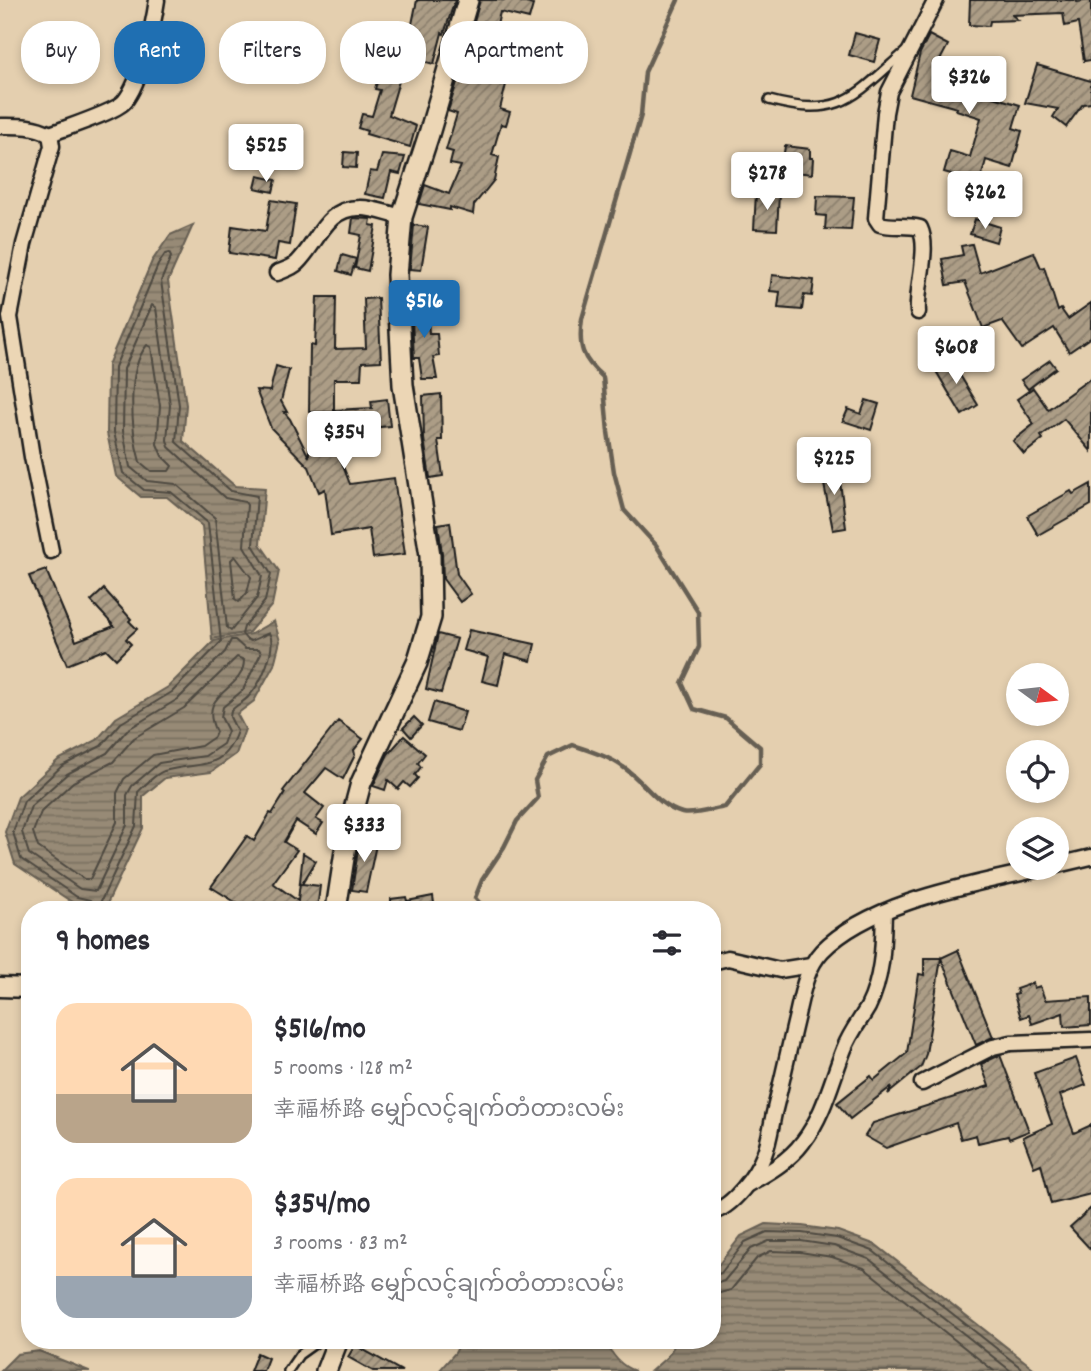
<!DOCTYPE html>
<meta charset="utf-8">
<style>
body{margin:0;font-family:Dekko,"LXGW WenKai TC","Noto Sans Myanmar",sans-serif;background:#f2f2f3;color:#2b2b33;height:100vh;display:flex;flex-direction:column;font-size:26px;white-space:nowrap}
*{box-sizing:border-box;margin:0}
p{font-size:23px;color:#7c7c81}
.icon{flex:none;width:38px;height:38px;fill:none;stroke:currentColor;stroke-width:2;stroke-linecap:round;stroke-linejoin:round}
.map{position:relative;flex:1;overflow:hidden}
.drawer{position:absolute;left:21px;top:901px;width:700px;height:448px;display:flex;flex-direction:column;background:#fff;border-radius:28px;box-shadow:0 4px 10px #0003}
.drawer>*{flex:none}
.hud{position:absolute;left:21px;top:21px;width:700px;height:63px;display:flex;gap:14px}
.needle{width:46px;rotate:105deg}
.tools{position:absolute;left:1006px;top:663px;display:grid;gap:14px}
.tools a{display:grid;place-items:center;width:63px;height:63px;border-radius:50%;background:#fff;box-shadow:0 4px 10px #0003;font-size:35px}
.price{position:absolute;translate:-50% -60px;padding:0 16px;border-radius:7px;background:#fff;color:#222;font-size:23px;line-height:46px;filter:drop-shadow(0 2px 4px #0008)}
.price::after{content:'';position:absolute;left:50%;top:42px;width:21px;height:16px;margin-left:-10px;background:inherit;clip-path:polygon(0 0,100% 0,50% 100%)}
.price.current{background:#1f6fb2;color:#fff}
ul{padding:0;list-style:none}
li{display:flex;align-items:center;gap:21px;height:175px;padding:0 35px}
li span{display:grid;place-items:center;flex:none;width:196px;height:140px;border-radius:21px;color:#555}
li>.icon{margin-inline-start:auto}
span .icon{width:84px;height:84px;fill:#fffc;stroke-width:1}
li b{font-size:30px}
h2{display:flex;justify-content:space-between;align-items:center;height:84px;padding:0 35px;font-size:30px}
.chip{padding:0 24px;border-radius:28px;background:#fff;box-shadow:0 4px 10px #0003;font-size:24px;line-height:63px}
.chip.current{background:#1f6fb2;color:#fff}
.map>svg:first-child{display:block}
.water{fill:url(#water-rules);stroke:#665e52;stroke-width:2}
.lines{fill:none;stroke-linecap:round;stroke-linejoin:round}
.shore{stroke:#4d4840;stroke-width:2}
.stream{stroke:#665e52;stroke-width:4.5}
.building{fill:url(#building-hatch);stroke:#1c1c1c;stroke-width:2}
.service-casing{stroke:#1c1c1c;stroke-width:12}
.minor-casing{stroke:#1c1c1c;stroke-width:19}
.tertiary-casing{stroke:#1c1c1c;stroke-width:23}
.secondary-casing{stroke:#1c1c1c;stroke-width:24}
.service{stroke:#ecd6b5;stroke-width:7}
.minor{stroke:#ecd6b5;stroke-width:14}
.tertiary{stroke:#ecd6b5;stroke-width:18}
.secondary{stroke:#ecd6b5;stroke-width:19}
</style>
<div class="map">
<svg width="1091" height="1371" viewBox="0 0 1091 1371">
<defs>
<pattern id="water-rules" width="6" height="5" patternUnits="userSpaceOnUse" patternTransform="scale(1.75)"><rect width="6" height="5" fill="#978a76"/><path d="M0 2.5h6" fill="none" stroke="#7a7060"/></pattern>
<pattern id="building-hatch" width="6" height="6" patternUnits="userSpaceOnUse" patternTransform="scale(1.75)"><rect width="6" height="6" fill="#ac9d86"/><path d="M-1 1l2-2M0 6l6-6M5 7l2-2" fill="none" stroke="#8b7f6d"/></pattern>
</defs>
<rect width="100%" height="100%" fill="#e4cfaf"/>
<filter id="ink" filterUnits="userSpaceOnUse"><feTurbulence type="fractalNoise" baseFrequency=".0143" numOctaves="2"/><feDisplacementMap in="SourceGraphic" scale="14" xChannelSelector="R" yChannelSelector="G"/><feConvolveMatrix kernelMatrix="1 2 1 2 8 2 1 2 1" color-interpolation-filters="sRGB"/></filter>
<g filter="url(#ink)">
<g class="water">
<polygon points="193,225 168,281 186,405 183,441 235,486 265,488 260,544 279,571 272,605 249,632 212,639 202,526 167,497 141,497 116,476 107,433 108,365 152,261 170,235"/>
<polygon points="274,621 280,641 274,665 254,701 237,714 245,729 236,754 211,772 165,778 143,796 143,828 104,910 75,904 15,864 5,832 18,797 58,760 97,740 116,718 168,687 214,641 251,634"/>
<polygon points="766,1224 802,1226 838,1231 876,1245 1037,1371 651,1371 667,1357 677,1341 712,1340 712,1273 741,1236"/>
<path d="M462,1340L606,1341C611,1354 621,1366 635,1371H439L455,1353Z"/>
<polygon points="39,1351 89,1371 90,1371 0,1371 17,1354"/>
</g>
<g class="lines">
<g class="shore">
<path d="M169,253L171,257L161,281L179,405L176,442L231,491L257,496L253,545L271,574L265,601L244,627L242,634L246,639L251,641L269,633C278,647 260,685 249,696C244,702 236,705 231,711L230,717L237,731C223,773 199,761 164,771C155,774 145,785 138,792L136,826L100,903L96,905L90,900L77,897L21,859L13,832L24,801L62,766L101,746L121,723L172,692L221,642L208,523L171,492L144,490L123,473L114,432L115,367L158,265L165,254Z"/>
<polygon points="152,305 156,308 170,405 167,440 169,447 225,498 245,502 247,505 244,546 262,576 257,598 231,631 227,628 215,518 176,484 147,481 130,467 123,431 124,369"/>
<path d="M147,345L151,347L160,406L157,444L162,456L172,466L169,471H151L140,462C131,431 126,370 147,345Z"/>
<polygon points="235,556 251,577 247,593 239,602 235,599 231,560"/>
<polygon points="231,640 235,640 245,649 259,649 261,653 243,690 223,707 221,717 228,731 223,744 205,756 159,763 132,786 127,795 127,825 96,891 80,889 29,854 22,832 31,806 67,774 107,753 127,730 178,699 225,652"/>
<path d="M237,657L244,660C244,693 196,690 216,732L214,737L201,746L153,755L124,779L117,793V822L90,879H84L38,847L33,832L41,812L73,782L113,762L134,738L184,708Z"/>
<polyline points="712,1276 721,1273 745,1242 767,1232 802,1233 837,1238 873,1251 1025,1371"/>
<polyline points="712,1285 724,1281 751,1249 769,1241 801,1241 834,1246 869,1259 1011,1371"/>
<polyline points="712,1295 731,1290 757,1258 771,1251 800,1252 832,1257 864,1268 994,1371"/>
</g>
<path class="stream" d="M486,910L475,898L482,880L504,847L517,821L538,798L535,780L548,757L573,745C590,751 608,756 623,767C643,780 657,806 682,813C693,816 713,809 725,807L760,764V747L726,718L694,709L682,683L699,647L698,612L656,545L624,510L614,472L608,432L603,377C582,359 578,347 582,319L641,115L645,72L678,0"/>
</g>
<g class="building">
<polygon points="417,0 455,0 444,34 442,33 434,64 419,60 415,74 402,71 389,115 416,126 410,147 366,134 367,131 358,128 362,114 372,116 380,90 375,89 382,63 385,64 387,55 391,56 398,26 411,29"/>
<polygon points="480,0 515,0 533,5 529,19 500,12 493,43 515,48 500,109 510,112 506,125 501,124 492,155 499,157 494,180 474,205 473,214 450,207 450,210 419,204 425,185 449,194 461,166 450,164 453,152 446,150 457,114 448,111 459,76 482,82 489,53 467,48"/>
<polygon points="970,0 1076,0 1077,2 1091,0 1091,60 1084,61 1078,23 1065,26 1063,13 1012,15 1018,20 990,21 989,26 969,25"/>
<polygon points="855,33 880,40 874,62 849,55"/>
<polygon points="929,35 948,45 935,70 946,73 944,82 1020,105 1013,128 1022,131 1012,168 986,160 980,182 944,172 950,151 970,157 981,118 956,110 957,108 910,95 920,53"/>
<polygon points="67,36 81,36 80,54 67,53"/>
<polygon points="32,50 48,50 47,65 31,64"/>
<polygon points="1037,65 1091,81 1091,103 1083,104 1066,127 1053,117 1058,109 1025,103"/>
<polygon points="785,146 810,149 810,158 813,158 812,174 767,169 769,157 783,159"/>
<polygon points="344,152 357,153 356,168 343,167"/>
<polygon points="382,155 405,157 400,174 391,172 385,198 365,194 370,171 377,172"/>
<polygon points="258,176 276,180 273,192 255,188"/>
<polygon points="756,193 779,194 777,230 754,229"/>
<polygon points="817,196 854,197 851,230 825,229 826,216 816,215"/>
<polygon points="271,200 296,204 290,245 278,243 275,260 229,253 232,226 266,231"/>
<polygon points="353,218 371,219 370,225 376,226 368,271 355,268 361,235 351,233"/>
<polygon points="975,219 1000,227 996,242 970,234"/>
<polygon points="414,225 428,227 421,270 410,269"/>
<polygon points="972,244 980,273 1034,252 1041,268 1044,267 1058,311 1061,309 1068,319 1091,303 1091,337 1069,352 1054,328 1022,349 1002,321 983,328 965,282 947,285 942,259 963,255 961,246"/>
<polygon points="342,255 356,259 351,275 338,271"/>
<polygon points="772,275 814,280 812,296 804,295 802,310 778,308 780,292 770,291"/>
<polygon points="317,297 336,297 335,349 366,348 364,299 378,298 381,361 362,362 361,379 334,379 334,412 309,412 310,345 315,346"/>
<polygon points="427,300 429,334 437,334 439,356 433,357 437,379 422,379 419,358 414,358 411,301"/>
<polygon points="949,357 978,405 962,415 933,366"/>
<polygon points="1050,360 1056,368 1028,389 1021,380"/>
<polygon points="276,366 289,370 281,401 287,412 284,412 290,419 309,457 309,447 337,435 335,410 372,408 371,401 387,399 390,426 361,429 362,443 345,444 348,452 339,456 350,484 394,478 405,554 373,558 369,529 331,535 325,489 319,492 309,467 271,428 256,390 270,391"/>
<polygon points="1091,378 1091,451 1064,419 1041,436 1043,439 1024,454 1013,441 1034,424 1017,399 1033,388 1048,409"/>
<polygon points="441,394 442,440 438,440 443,476 430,478 424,439 423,396"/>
<polygon points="866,400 879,404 871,430 843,421 848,409 861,414"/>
<polygon points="838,466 846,528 833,530 821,469"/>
<polygon points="1091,484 1091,505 1038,535 1027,516 1071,491 1073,494"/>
<polygon points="450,522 457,574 471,594 460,602 443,579 442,553 438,524"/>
<polygon points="46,570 76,641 114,626 91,601 104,589 131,619 129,621 137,629 126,639 131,644 116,659 106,649 67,665 29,576"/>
<polygon points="469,630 535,644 531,661 505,654 498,685 482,681 488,657 463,650"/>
<polygon points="438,634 457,639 441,693 426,689"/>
<polygon points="434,702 465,712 459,731 428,722"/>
<polygon points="414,717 422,725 411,737 403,728"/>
<polygon points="338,721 363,739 354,750 355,755 343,779 326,768 305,793 324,808 316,819 323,823 316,834 296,821 284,842 297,850 273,883 298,901 303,853 316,861 302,884 320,886 317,910 281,908 279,910 248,910 211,887 247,836 254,841 270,813 272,814 285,793 283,791"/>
<polygon points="404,736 425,754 418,763 421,767 415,775 418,778 410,787 404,782 398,789 388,780 385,790 373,786 388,754"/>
<polygon points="360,836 377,840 366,892 352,890"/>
<polygon points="433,896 435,910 391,910 391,899 406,897 407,901"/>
<polygon points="958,950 993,1037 976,1045 941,958 926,1054 921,1067 888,1094 892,1086 850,1119 837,1103 871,1076 874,1080 907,1053 919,974 924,975 924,958 941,958"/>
<polygon points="1033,983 1034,988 1040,986 1045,1000 1091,997 1091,1025 1064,1027 1063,1013 1032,1024 1029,1015 1021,1018 1014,995 1018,994 1016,989"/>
<polygon points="1000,1055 1029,1131 1009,1139 1008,1136 978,1143 976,1135 961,1139 956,1123 886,1148 865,1136 873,1123 989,1086 981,1064"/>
<polygon points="1076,1058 1086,1085 1060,1095 1074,1133 1091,1125 1091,1194 1051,1204 1041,1164 1034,1167 1023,1137 1052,1124 1034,1073"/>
<polygon points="1091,1208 1091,1250 1070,1227"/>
<polygon points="355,1345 402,1371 373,1371 348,1357"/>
<polygon points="257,1353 268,1358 263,1371 250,1371"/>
</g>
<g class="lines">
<g class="service-casing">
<g id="service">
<path d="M769,100C842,120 855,95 906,51"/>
<polyline points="288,1371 299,1355 320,1340"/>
</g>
</g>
<g class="minor-casing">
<g id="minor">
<path d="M0,126C18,126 33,125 50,134L52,146L24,244L10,317L32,457L51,551"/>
<path d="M50,134C65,128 115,112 124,102C141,82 153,27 157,0"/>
<path d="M277,273C284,270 292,268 297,263C318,243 325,208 359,208C372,207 388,214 402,217"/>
<path d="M918,312C916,286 930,249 920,228C906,224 893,228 880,224L876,218L885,113L889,92L936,0"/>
<polyline points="1057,865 1091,857"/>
<polyline points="712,962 728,958 780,970 811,965"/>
<polyline points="922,1083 993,1047 1011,1043 1091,1040"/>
<path d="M748,1184C768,1173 789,1161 803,1142C824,1115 832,1079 844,1049C850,1033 860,1021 868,1007C883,977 883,945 884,912"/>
<path d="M712,1212C733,1207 756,1175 764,1155C769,1142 771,1127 774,1113C782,1081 789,1048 797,1015C802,993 806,968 822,951C872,900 976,884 1044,868"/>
</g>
</g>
<g class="tertiary-casing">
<polyline id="tertiary" points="0,987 30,988"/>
</g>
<g class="secondary-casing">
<g id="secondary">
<polyline points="336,910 348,832 361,783 417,663 431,617 430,555 403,385 397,275 402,217 429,134 468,0"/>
<polyline points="326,1371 338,1340"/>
</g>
</g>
<use href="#service" class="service"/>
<use href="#minor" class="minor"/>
<use href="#tertiary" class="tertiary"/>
<use href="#secondary" class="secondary"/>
</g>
</g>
</svg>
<div class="tools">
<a><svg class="needle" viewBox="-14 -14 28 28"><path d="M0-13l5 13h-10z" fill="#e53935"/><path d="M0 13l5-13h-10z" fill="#7c7c81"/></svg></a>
<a><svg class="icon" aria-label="locate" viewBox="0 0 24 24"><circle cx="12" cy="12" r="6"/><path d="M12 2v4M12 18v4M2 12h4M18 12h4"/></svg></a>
<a><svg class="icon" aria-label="layers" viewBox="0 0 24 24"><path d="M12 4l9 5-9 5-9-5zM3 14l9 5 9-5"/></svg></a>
</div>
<b class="price" style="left:969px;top:116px">$326</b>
<b class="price" style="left:266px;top:184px">$525</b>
<b class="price" style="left:767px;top:212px">$278</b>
<b class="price" style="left:985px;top:231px">$262</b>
<b class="price current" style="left:424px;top:340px">$516</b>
<b class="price" style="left:956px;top:386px">$608</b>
<b class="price" style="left:344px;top:471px">$354</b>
<b class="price" style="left:834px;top:497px">$225</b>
<b class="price" style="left:364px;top:864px">$333</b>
<div class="hud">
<a class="chip">Buy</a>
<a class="chip current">Rent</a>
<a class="chip">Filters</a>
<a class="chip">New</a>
<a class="chip">Apartment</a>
</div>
<section class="drawer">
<h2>9 homes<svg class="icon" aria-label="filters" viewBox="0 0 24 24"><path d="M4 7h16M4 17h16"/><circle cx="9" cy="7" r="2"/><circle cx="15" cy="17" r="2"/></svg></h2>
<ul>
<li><span style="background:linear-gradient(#ffd9b3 65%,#b9a48a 0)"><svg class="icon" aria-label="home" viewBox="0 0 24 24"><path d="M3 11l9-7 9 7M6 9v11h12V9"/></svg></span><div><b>$516/mo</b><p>5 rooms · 128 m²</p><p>幸福桥路 မျှော်လင့်ချက်တံတားလမ်း</p></div></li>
<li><span style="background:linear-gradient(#ffd9b3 70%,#9aa5b1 0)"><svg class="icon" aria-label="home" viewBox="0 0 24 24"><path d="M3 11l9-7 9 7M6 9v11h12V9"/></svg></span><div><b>$354/mo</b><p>3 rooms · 83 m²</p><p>幸福桥路 မျှော်လင့်ချက်တံတားလမ်း</p></div></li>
</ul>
</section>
</div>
